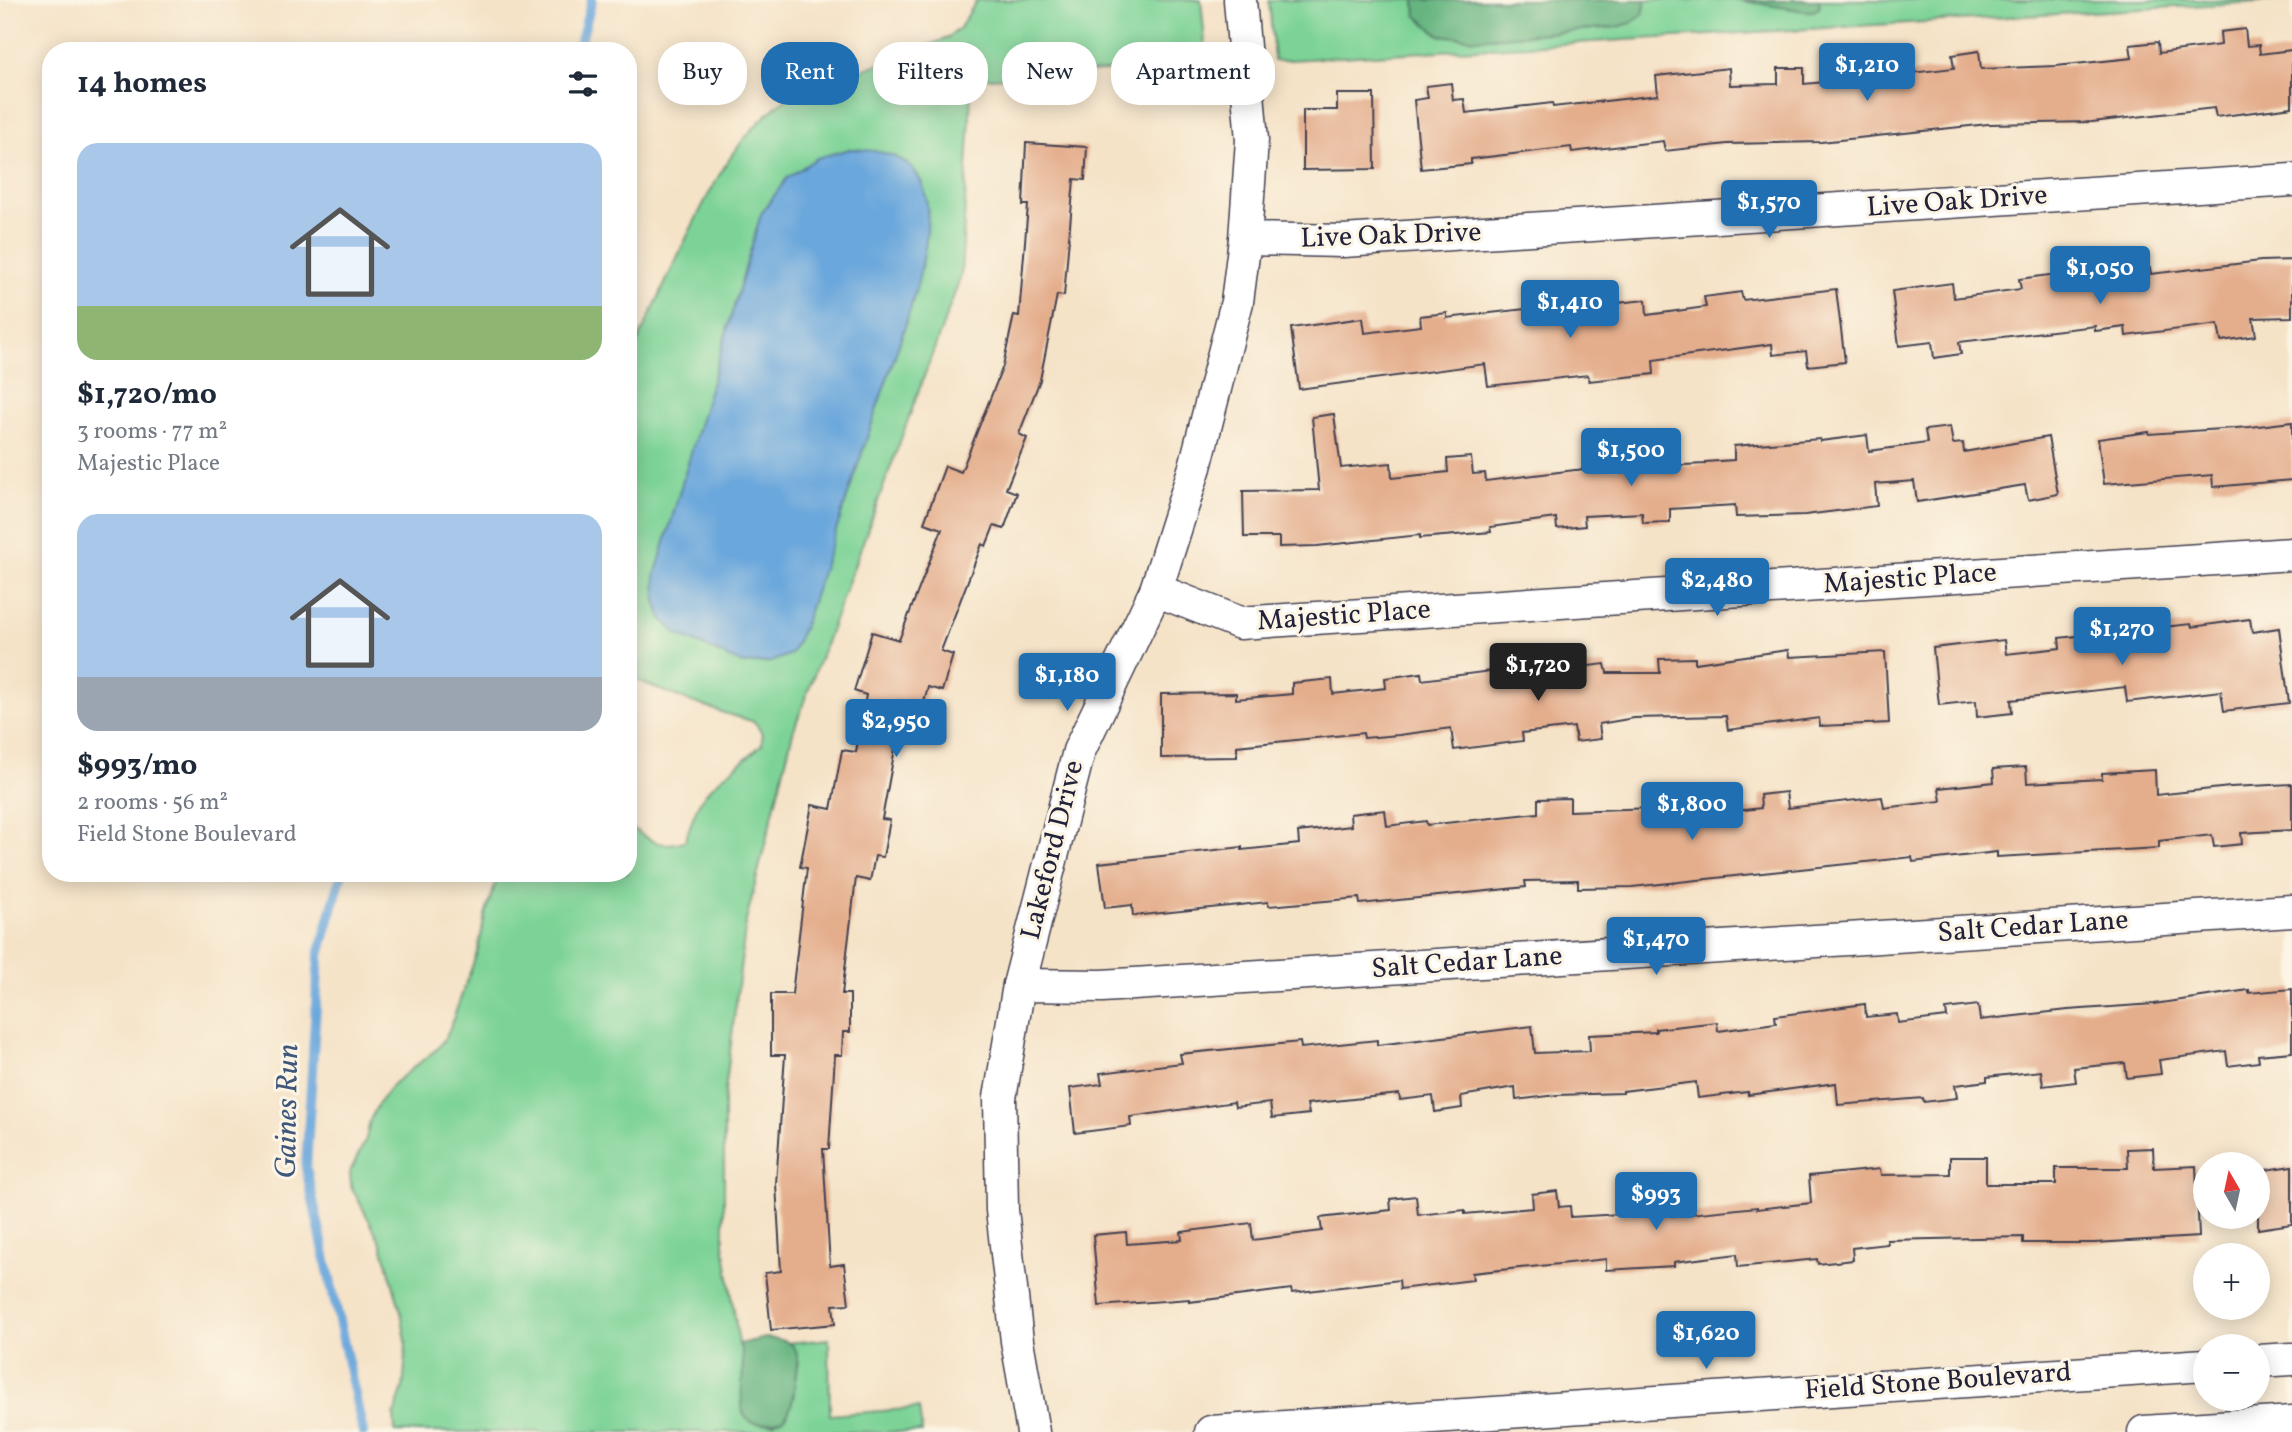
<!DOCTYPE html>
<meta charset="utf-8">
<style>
body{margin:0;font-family:Vollkorn,serif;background:#f6f6f7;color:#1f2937;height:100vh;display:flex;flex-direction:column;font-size:26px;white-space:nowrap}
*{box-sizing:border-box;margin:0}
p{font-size:23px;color:#747a83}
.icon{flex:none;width:38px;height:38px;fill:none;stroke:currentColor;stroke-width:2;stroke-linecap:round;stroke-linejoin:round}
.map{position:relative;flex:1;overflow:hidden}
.details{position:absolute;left:42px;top:42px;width:595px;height:840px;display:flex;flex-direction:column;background:#fff;border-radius:28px;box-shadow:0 4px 18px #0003}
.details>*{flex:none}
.top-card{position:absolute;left:658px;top:42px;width:665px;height:63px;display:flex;gap:14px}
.needle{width:46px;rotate:351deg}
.tools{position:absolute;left:2193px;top:1152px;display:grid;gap:14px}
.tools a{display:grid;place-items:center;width:77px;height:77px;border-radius:50%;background:#fff;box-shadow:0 4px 18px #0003;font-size:35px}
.price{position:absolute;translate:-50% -60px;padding:0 16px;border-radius:7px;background:#1f6fb2;color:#fff;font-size:23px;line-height:46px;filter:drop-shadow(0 2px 4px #0008)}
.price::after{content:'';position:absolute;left:50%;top:42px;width:21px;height:16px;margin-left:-10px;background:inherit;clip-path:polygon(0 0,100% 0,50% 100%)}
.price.current{background:#222;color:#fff}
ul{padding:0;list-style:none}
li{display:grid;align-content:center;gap:14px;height:371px;padding:0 35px}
li span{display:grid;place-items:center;height:217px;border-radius:21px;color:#555}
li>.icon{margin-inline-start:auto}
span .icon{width:126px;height:126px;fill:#fffc;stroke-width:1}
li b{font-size:30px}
h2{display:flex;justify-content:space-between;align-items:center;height:84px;padding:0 35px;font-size:30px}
.chip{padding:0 24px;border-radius:28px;background:#fff;box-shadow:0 4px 18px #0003;font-size:24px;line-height:63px}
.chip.current{background:#1f6fb2;color:#fff}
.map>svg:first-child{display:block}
.green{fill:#7dd397;stroke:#507a69;stroke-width:2}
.forest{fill:#66b580;stroke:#446c5e;stroke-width:2}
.water{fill:#6ba7dc;stroke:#46648c;stroke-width:2}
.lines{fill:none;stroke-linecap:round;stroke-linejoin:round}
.stream{stroke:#6ba7dc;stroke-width:10}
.building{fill:#e4ae8d}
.street-casing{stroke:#423f50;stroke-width:35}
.street{stroke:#fff;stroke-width:32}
.labels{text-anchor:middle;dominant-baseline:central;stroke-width:6;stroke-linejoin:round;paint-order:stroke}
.street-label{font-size:28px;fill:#22223b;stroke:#fcf5e5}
.water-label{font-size:30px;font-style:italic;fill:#3f577b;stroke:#fcf5e5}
</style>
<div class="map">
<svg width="2292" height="1432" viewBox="0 0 2292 1432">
<rect width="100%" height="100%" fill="#fcf5e5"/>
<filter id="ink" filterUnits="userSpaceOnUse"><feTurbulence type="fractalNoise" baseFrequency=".0143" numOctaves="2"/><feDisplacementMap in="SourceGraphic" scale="14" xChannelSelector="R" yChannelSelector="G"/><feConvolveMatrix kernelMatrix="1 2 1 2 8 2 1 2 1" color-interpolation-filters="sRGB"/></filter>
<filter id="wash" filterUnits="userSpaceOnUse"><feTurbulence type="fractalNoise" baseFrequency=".00686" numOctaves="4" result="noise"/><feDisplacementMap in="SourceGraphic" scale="28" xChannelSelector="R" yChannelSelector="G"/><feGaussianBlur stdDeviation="1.57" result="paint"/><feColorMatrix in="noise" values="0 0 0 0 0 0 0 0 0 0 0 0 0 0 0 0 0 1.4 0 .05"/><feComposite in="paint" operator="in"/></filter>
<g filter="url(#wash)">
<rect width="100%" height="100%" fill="#f5e3c8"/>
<g class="green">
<path d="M977,0H1201L1207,65L972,79L961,276L793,732L746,921L724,1100V1244L739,1344L744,1355L742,1402L752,1423L774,1424L794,1398V1383L799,1362L795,1349L787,1343L829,1339L830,1415L919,1408L922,1432H395L394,1415L403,1388L405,1366L406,1341L401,1312L382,1245L351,1186L350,1172L366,1139L370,1120L378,1104L393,1084L438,1048L448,1033L478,950L485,915L499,873H628V825C648,840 659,849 685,841C691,824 696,804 708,791C724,773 745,761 762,744V734L755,722C710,710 670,695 628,676V365L636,345C651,313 667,280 682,247C709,191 736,134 787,98L948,38L960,28Z"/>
<polygon points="1269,0 1415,0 1416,15 1439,35 1477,39 1617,27 1631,23 1646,4 1646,0 1739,0 1805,11 1819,7 1819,0 2290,0 1274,61"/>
</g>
<g class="forest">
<polygon points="1415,0 1646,0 1643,15 1631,23 1617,27 1477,39 1439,35 1416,15"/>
<polygon points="1739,0 1819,0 1820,7 1814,11 1805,11"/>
<path d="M766,1338C803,1340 798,1353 795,1381C791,1407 793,1425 760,1423C754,1423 750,1423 746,1418C735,1403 749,1365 739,1344Z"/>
</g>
<path class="water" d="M850,149C883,150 916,156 925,193C939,249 893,358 875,414C851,484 828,555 804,626L791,654L771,662L743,664L677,634L662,619L656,601L655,576L761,214L787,178L817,158Z"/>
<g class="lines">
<g class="stream">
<polyline points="578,51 592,0"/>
<polyline points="342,873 319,955 306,1168 363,1432"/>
</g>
</g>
<g id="blocks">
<g class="building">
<polygon points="2245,29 2247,46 2259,45 2260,54 2292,50 2292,107 2216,117 2214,108 2092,122 1988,124 1821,142 1727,144 1665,151 1663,141 1572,152 1571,147 1471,159 1471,164 1421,169 1414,100 1428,98 1426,86 1451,83 1453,100 1464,99 1466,113 1552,103 1553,107 1658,95 1656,76 1729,68 1730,85 1778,84 1778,68 1804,68 1804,84 1869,78 1867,62 1893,59 1895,75 1954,68 1952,55 1979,51 1981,69 2056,66 2132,58 2130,45 2158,42 2159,53 2221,45 2220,32"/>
<polygon points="1337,94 1374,94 1375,169 1303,170 1303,110 1337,110"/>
<polygon points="1026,143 1087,147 1085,180 1074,179 1064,296 1057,295 1040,380 1019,434 1027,438 1006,489 1017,493 1004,529 994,526 986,546 982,544 941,651 953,655 942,691 928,687 922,710 903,705 882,819 890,820 883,857 875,856 870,881 856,878 842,994 850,994 850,1032 843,1032 842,1055 835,1055 829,1149 823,1149 830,1266 844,1264 849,1304 833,1305 835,1324 771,1330 765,1273 781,1271 776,1184 785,1055 771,1055 771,994 792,994 807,868 800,867 812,805 831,809 842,750 856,752 866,695 854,691 872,632 899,640 942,529 924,523 945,466 961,472 1003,366 1014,315 1019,316 1028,205 1023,205"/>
<polygon points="2292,260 2292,317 2253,318 2256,336 2221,341 2218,324 2126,336 2125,327 2095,331 2095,326 1959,342 1961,354 1934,358 1932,342 1899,346 1892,291 1952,283 1954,298 2021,289 2019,279 2057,274 2059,290 2118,283 2117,272 2150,268 2151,274 2261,261"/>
<polygon points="1836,289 1845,362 1808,366 1806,351 1773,355 1772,344 1653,360 1654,374 1589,381 1588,375 1488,386 1485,364 1299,389 1291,328 1363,318 1365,333 1421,326 1420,316 1447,313 1447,318 1552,306 1554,315 1607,308 1607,304 1646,300 1647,315 1706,307 1704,297 1741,292 1743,300"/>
<polygon points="1334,414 1341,468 1391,463 1392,478 1448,472 1447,459 1471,457 1473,474 1485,473 1486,481 1575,470 1705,464 1705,462 1734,460 1734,446 1820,439 1820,441 1867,435 1869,451 1927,443 1925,430 1950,427 1953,444 1963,443 1964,452 2048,437 2058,494 2028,500 2025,485 1917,502 1914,481 1875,484 1877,506 1805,515 1736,517 1735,505 1670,509 1670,522 1643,523 1642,513 1584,516 1585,526 1557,529 1556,518 1490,527 1491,532 1420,538 1420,535 1317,546 1279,547 1279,537 1244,537 1243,491 1319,490 1312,417"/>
<polygon points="2292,422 2292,480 2213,487 2212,475 2104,484 2098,439 2149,432 2149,434 2250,427"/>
<polygon points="2250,619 2252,632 2279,628 2289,703 2224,711 2221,691 2127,702 2125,687 2011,700 2012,713 1977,717 1976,701 1939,705 1933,648 2004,640 2006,654 2060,648 2059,638 2191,624 2192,627"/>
<polygon points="1788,650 1789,657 1885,652 1889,723 1820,726 1819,718 1728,730 1726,716 1634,718 1599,724 1601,739 1576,742 1574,727 1522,733 1523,741 1454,750 1451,728 1399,735 1364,738 1363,733 1237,746 1237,757 1161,758 1161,694 1236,693 1236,699 1292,694 1292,683 1332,679 1333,694 1386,688 1385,678 1421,673 1422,680 1513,668 1514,675 1605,664 1607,673 1660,673 1659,659 1695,658 1695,663"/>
<polygon points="2026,767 2027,783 2102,779 2102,773 2155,770 2156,795 2230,787 2292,784 2292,830 2241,833 2242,844 2214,847 2212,835 2159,841 2159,848 1997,857 1997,852 1913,862 1912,857 1632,887 1578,888 1578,880 1525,881 1526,887 1360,904 1359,898 1269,906 1268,902 1133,916 1132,905 1105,908 1099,863 1242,847 1242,850 1299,844 1298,832 1351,826 1350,814 1385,810 1387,826 1426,821 1427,825 1538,813 1538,799 1570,798 1570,811 1654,808 1699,802 1701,815 1761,808 1760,795 1786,792 1788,808 1882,797 1884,808 1941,801 1939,788 1994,782 1993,769"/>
<polygon points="2292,989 2292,1052 2258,1055 2259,1062 2228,1066 2226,1051 2159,1060 2161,1074 2127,1078 2125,1063 2074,1068 2076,1082 2043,1086 2041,1071 1987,1077 1987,1081 1955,1085 1957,1098 1924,1102 1923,1098 1838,1105 1836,1083 1748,1095 1748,1092 1698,1098 1696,1082 1623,1091 1623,1093 1557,1095 1516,1100 1515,1087 1461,1096 1462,1108 1435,1112 1433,1096 1400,1100 1399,1094 1307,1104 1309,1114 1272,1118 1270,1103 1235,1107 1234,1102 1130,1117 1131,1126 1075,1133 1070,1088 1102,1084 1100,1073 1182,1063 1180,1054 1300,1042 1301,1048 1377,1040 1377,1045 1532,1026 1535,1053 1590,1051 1589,1035 1656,1032 1656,1029 1717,1022 1718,1031 1776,1023 1775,1016 1865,1004 1866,1017 1897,1014 1898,1023 1947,1017 1946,1009 1978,1005 1980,1020 2068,1010 2154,1004 2249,990 2249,993"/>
<polygon points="2153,1148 2154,1168 2196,1166 2199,1237 2094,1243 2023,1243 2023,1237 1887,1240 1888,1244 1852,1248 1853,1260 1818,1264 1817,1259 1738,1267 1737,1254 1674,1262 1674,1266 1606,1270 1606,1259 1472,1273 1473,1280 1400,1289 1399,1280 1292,1293 1291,1289 1189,1302 1189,1299 1099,1306 1093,1235 1126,1232 1127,1244 1182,1240 1181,1232 1251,1223 1253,1240 1322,1231 1320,1218 1391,1210 1390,1199 1416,1196 1418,1215 1465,1210 1465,1214 1533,1208 1532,1194 1557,1191 1559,1207 1570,1206 1571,1217 1637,1213 1636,1198 1670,1196 1671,1216 1757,1207 1757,1209 1811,1203 1809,1176 1880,1169 1881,1175 1950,1174 1950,1157 1986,1157 1986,1184 2056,1184 2056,1168 2128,1168 2127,1149"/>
<polygon points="2292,1166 2292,1224 2258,1229 2258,1171"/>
</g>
</g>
</g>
<g filter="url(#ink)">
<use href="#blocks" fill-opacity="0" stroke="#423f50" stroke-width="2"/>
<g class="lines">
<g class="street-casing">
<g id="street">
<polyline points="1245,239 1343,241 2292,180"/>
<polyline points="1156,590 1240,623 2292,554"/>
<polyline points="1019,985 1102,986 2292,911"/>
<polyline points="2258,1361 2292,1359"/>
<polyline points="1033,1432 1017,1341 1002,1210 1000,1098 1019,985 1079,751 1156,590 1195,467 1237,302 1245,239 1252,140 1240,0"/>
<polyline points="1211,1432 2205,1365"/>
<polyline points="2144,1432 2292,1422"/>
</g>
</g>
<use href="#street" class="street"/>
</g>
</g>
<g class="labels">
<g class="street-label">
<text transform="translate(1957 202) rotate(-4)">Live Oak Drive</text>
<text transform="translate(1391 236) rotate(-2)">Live Oak Drive</text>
<text transform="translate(1910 579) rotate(-4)">Majestic Place</text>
<text transform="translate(1344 616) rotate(-4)">Majestic Place</text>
<text transform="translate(1053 850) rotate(-76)">Lakeford Drive</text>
<text transform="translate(2033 927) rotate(-4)">Salt Cedar Lane</text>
<text transform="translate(1467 963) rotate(-4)">Salt Cedar Lane</text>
<text transform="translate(1938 1382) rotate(-4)">Field Stone Boulevard</text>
</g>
<g class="water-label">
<text transform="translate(288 1111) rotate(-89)">Gaines Run</text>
</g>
</g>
</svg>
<div class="tools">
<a><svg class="needle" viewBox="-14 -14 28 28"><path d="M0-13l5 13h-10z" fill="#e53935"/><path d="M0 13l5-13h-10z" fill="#747a83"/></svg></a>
<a>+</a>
<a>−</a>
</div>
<b class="price" style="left:1867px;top:103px">$1,210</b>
<b class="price" style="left:1769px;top:240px">$1,570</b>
<b class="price" style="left:2100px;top:306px">$1,050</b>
<b class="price" style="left:1570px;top:340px">$1,410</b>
<b class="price" style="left:1631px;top:488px">$1,500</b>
<b class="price" style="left:1717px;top:618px">$2,480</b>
<b class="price" style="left:2122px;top:667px">$1,270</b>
<b class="price current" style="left:1538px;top:703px">$1,720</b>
<b class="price" style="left:1067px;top:713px">$1,180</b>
<b class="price" style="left:896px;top:759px">$2,950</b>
<b class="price" style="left:1692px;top:842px">$1,800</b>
<b class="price" style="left:1656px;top:977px">$1,470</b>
<b class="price" style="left:1656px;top:1232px">$993</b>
<b class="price" style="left:1706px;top:1371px">$1,620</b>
<div class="top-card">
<a class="chip">Buy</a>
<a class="chip current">Rent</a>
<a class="chip">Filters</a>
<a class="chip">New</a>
<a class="chip">Apartment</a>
</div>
<section class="details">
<h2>14 homes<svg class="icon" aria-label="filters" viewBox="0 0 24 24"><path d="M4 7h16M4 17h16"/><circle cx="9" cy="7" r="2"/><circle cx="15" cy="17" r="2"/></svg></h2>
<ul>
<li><span style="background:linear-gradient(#a9c7e8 75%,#8fb573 0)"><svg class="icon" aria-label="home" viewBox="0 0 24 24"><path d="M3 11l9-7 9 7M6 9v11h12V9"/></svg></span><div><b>$1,720/mo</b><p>3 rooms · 77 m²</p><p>Majestic Place</p></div></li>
<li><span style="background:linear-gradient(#a9c7e8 75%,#9aa5b1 0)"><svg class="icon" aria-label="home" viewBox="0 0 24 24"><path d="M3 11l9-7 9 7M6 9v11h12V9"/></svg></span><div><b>$993/mo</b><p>2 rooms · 56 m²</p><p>Field Stone Boulevard</p></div></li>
</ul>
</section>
</div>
